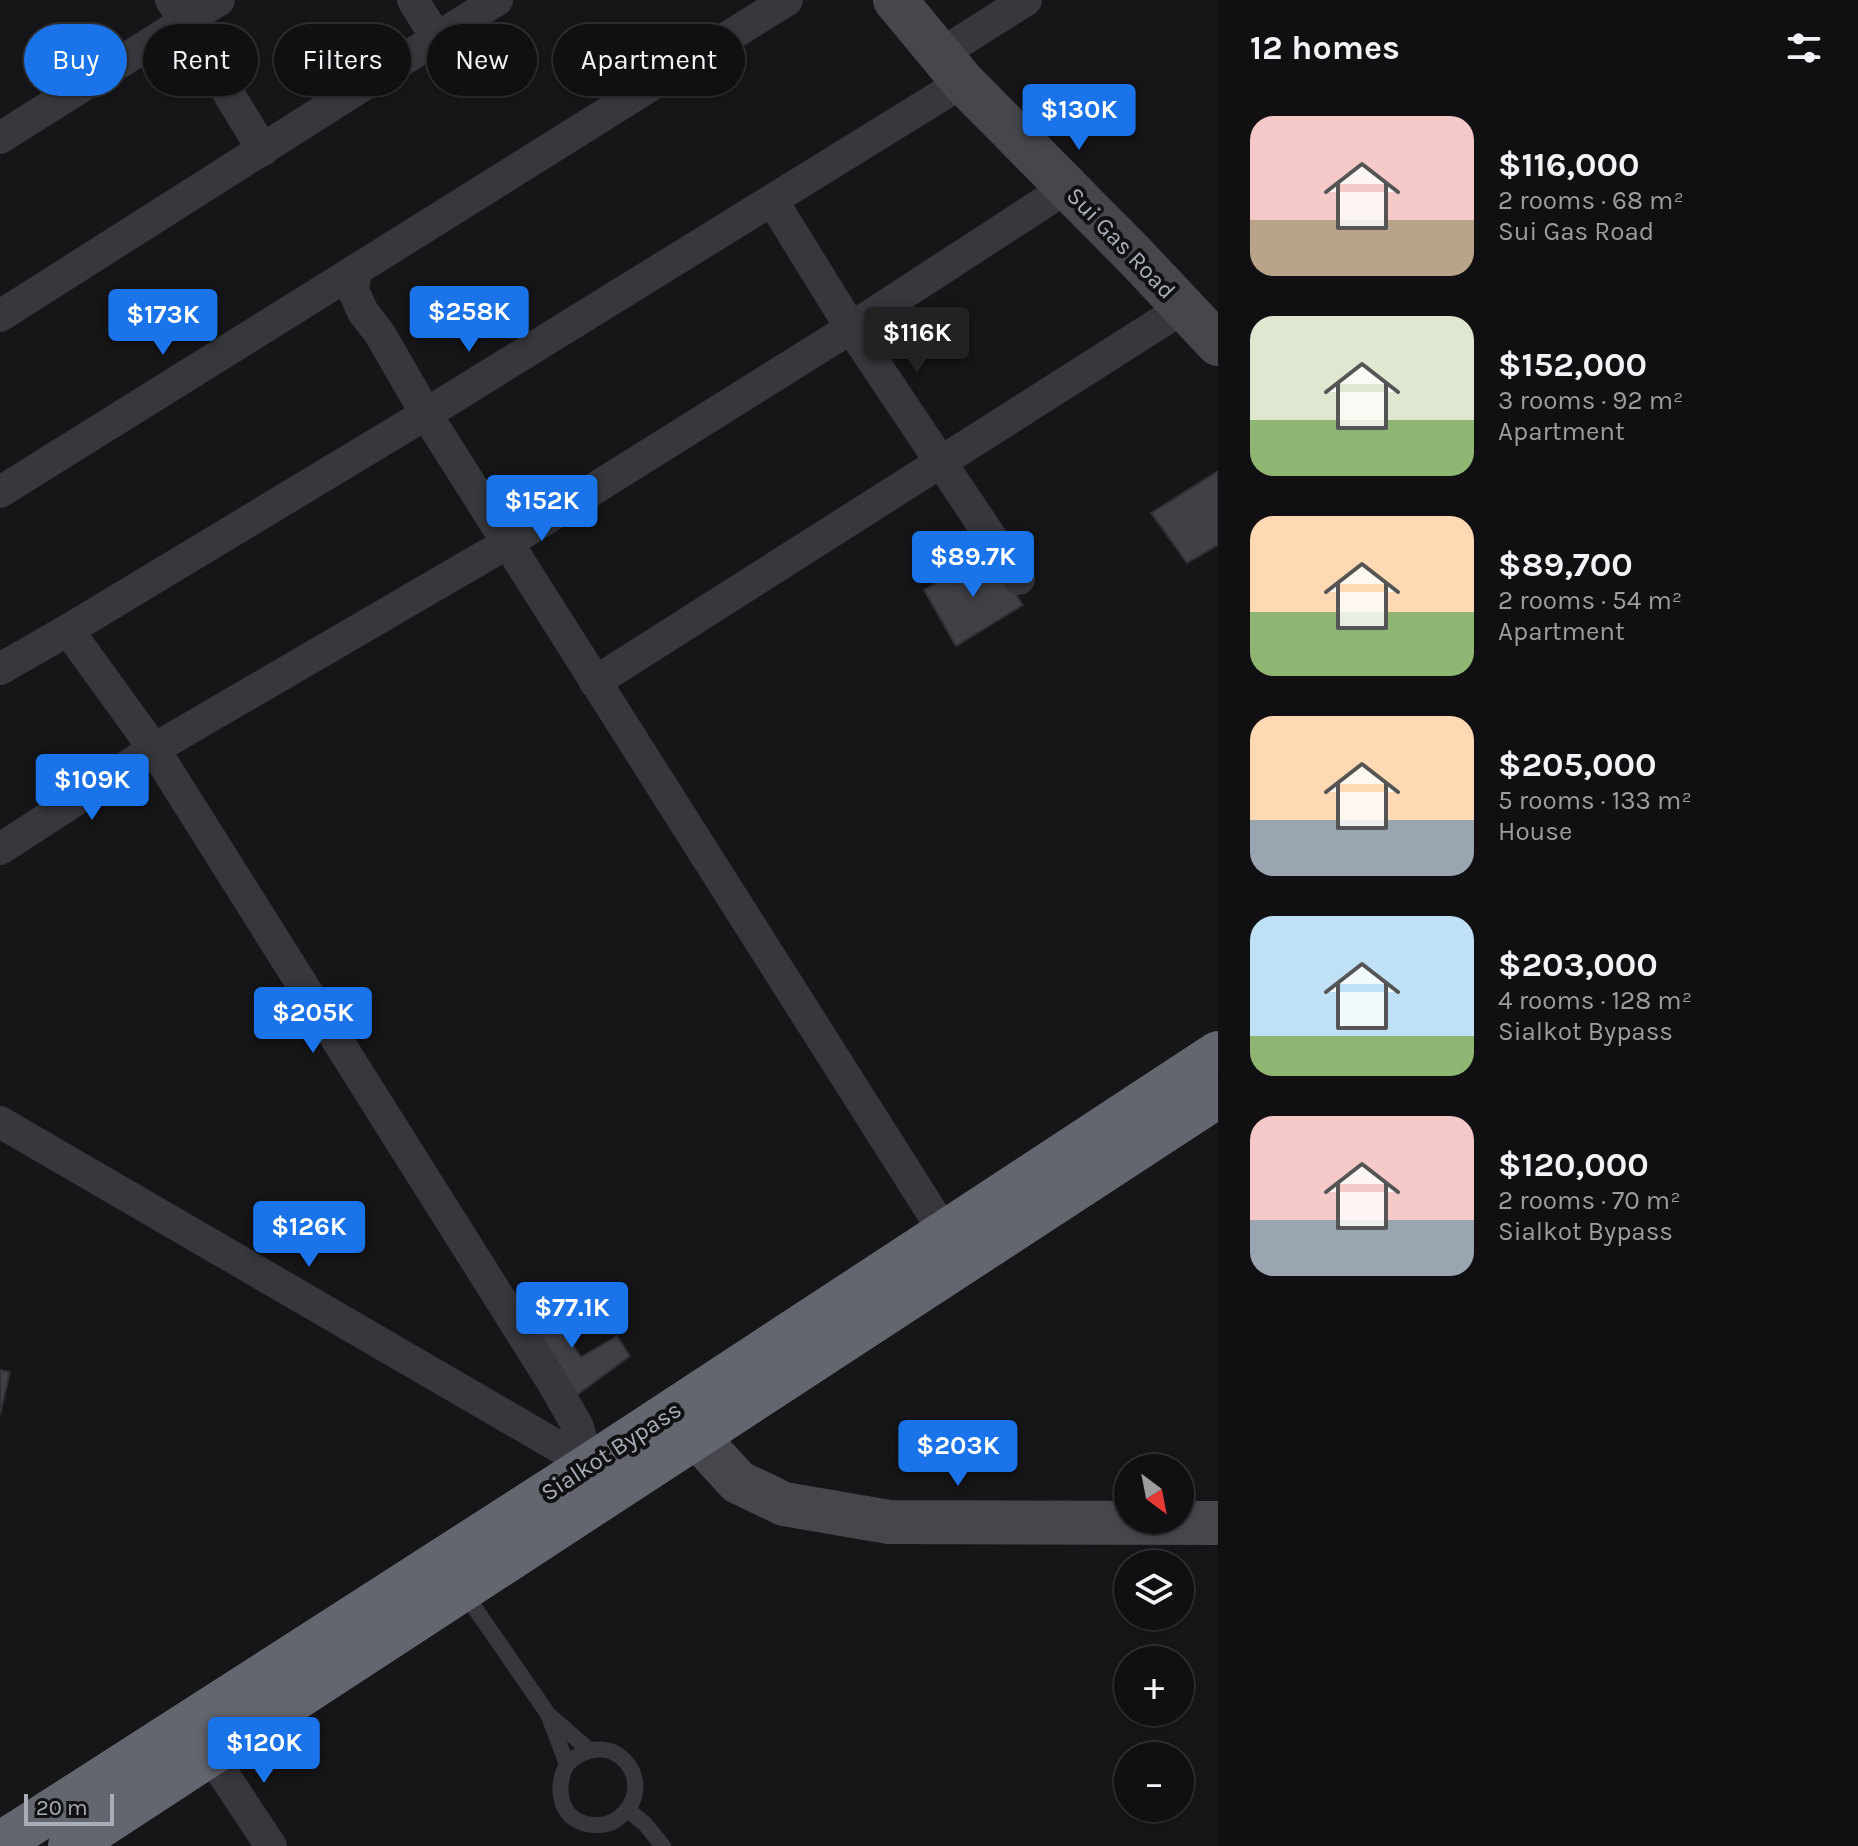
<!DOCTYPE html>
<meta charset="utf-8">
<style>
body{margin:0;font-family:Karla,sans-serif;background:#1e1e20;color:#f1f3f6;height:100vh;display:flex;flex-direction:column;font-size:30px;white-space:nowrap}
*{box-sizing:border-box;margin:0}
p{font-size:26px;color:#9c9d9f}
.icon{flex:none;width:44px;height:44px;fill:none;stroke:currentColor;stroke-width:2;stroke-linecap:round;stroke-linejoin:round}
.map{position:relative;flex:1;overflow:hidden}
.panel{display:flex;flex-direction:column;background:#101012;width:640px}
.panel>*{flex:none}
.banner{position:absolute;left:24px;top:24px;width:760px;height:72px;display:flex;gap:16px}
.needle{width:52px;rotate:148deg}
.controls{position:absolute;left:1114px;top:1454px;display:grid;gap:16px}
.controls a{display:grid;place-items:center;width:80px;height:80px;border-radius:50%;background:#101012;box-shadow:0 2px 6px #0004,0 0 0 2px #303032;font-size:40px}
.scale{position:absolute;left:24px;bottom:20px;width:90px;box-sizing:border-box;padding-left:8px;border:4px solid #a8adb8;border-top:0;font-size:22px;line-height:28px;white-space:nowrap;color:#a8adb8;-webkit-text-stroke:6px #111113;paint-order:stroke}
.price{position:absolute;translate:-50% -68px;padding:0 18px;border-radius:8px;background:#1a73e8;color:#fff;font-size:26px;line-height:52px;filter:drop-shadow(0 2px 4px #0008)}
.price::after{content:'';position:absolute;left:50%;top:48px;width:24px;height:18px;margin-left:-12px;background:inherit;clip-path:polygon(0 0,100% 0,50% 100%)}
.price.current{background:#222;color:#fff}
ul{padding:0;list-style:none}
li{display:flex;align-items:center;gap:24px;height:200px;padding:0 32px}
li span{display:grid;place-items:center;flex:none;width:224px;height:160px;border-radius:24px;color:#555}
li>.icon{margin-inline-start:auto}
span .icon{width:96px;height:96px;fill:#fffc;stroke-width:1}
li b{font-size:34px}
h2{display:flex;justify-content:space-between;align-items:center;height:96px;padding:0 32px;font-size:34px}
.pill{padding:0 28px;border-radius:36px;background:#101012;box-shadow:0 2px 6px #0004,0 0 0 2px #303032;font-size:28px;line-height:72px}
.pill.current{background:#1a73e8;color:#fff}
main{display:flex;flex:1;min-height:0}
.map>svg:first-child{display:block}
.building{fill:#404145;stroke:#303034;stroke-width:2}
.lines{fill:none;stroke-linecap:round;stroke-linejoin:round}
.lane{stroke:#37383d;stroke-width:16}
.street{stroke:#37383d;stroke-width:32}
.secondary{stroke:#45474d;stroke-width:44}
.highway{stroke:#63666e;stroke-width:44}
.labels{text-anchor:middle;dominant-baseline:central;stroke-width:8;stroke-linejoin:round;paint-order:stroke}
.street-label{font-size:24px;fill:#a8adb8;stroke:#111113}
</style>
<main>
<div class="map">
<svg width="1218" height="1846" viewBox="0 0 1218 1846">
<rect width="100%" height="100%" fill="#161618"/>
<g class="building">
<polygon points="1218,471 1218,545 1187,563 1151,513"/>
<polygon points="988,553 1023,605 956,646 924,590"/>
<polygon points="542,1300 581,1357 617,1336 630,1356 577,1395 518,1311"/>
<polygon points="0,1370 10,1372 0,1415"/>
</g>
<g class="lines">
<g class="lane">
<path d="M463,1591L548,1714L567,1764C553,1790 561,1824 595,1825C605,1826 615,1822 623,1814C658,1781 612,1722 567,1764"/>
<polyline points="549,1715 589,1750"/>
<polyline points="628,1810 645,1824 663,1846"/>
</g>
<g class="street">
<polyline points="171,0 263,150"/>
<polyline points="413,0 437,39"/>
<polyline points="787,0 356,270 353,290 363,312 380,334 426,414 945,1233"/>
<polyline points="939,55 1026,0"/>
<polyline points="0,138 219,0"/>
<polyline points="772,200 851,328 1019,579"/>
<polyline points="0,316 497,0"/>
<polyline points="0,492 356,270"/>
<polyline points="68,630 154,749 553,1383 577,1425 590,1465"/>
<polyline points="0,669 68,630 426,414 963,82"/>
<polyline points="595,682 1183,308"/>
<polyline points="0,849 154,749 509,542 851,328 1066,188"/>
<polyline points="0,1122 590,1465"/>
<polyline points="210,1754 271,1846"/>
</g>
<g class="secondary">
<polyline points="895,0 963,82 1136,257 1218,344"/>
<polyline points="696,1436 738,1482 784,1504 889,1522 1218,1523"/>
</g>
<g class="highway">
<polyline points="0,1844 590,1465 1218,1053"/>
<polyline points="70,1846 1218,1096"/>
</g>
</g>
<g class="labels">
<g class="street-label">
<text transform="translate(1121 243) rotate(46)">Sui Gas Road</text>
<text transform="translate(611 1451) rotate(-33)">Sialkot Bypass</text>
</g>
</g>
</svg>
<div class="controls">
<a><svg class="needle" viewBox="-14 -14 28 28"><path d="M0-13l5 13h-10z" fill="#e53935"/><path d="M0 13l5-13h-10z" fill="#9c9d9f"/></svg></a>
<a><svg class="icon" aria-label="layers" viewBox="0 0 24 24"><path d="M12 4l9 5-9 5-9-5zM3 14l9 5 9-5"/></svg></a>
<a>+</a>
<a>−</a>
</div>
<div class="scale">20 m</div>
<b class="price" style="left:1079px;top:152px">$130K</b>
<b class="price" style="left:469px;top:354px">$258K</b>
<b class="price" style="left:163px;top:357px">$173K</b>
<b class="price current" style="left:917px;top:375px">$116K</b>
<b class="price" style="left:542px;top:543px">$152K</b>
<b class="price" style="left:973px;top:599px">$89.7K</b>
<b class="price" style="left:92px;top:822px">$109K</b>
<b class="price" style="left:313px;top:1055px">$205K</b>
<b class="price" style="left:309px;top:1269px">$126K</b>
<b class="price" style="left:572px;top:1350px">$77.1K</b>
<b class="price" style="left:958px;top:1488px">$203K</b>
<b class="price" style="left:264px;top:1785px">$120K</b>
<div class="banner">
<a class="pill current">Buy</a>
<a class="pill">Rent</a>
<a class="pill">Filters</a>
<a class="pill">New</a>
<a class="pill">Apartment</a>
</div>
</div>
<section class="panel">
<h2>12 homes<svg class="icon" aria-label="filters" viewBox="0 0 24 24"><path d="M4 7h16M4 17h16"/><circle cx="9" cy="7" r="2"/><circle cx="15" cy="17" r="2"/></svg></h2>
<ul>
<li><span style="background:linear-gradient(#f6c9c9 65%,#b9a48a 0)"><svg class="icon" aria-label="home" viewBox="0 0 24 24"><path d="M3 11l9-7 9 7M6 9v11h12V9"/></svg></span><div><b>$116,000</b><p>2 rooms · 68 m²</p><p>Sui Gas Road</p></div></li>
<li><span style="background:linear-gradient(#dfe7d0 65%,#8fb573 0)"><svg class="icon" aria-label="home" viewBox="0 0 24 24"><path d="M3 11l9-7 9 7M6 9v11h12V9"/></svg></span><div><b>$152,000</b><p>3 rooms · 92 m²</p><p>Apartment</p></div></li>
<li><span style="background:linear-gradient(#ffd9b3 60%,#8fb573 0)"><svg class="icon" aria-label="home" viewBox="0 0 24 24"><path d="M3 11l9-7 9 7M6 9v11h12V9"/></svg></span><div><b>$89,700</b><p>2 rooms · 54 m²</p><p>Apartment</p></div></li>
<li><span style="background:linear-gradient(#ffd9b3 65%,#9aa5b1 0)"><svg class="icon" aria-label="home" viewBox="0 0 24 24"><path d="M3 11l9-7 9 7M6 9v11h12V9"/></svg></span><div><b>$205,000</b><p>5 rooms · 133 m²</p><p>House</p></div></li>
<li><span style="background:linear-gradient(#bfe0f5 75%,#8fb573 0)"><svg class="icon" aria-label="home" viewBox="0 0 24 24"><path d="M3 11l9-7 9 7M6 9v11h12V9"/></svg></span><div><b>$203,000</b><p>4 rooms · 128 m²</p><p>Sialkot Bypass</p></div></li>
<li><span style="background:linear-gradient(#f6c9c9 65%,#9aa5b1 0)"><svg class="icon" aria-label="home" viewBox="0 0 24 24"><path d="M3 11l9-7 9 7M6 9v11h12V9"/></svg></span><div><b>$120,000</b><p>2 rooms · 70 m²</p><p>Sialkot Bypass</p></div></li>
</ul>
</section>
</main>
